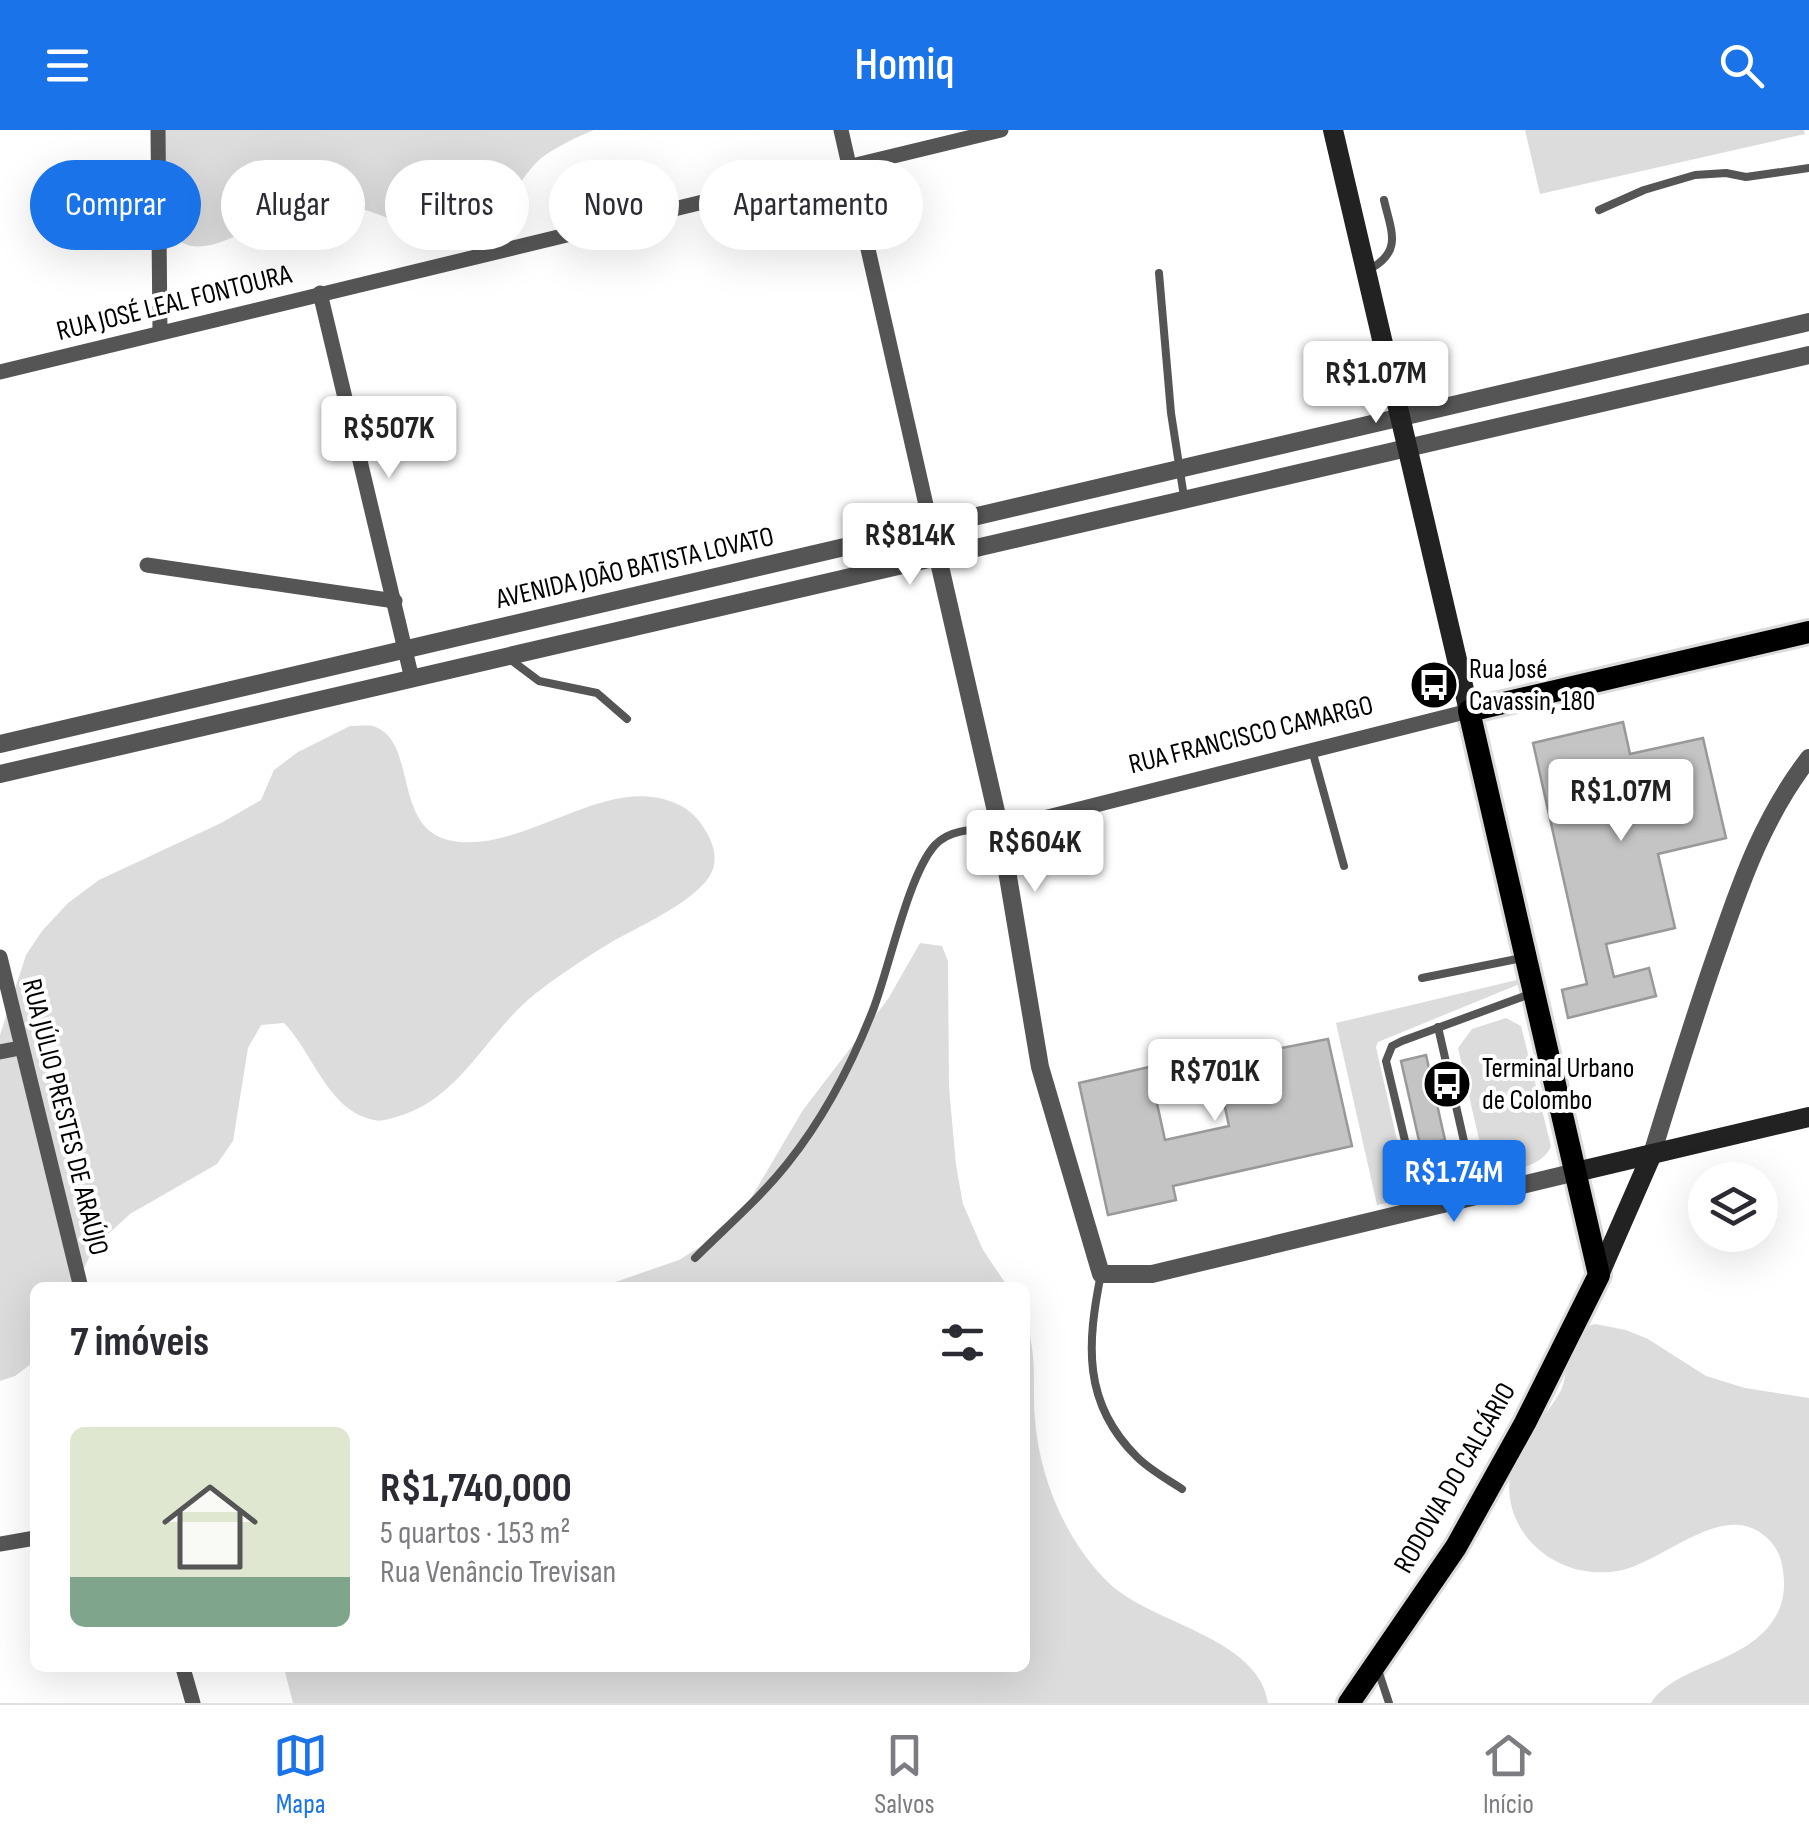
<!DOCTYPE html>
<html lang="pt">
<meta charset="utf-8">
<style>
body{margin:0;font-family:"Sofia Sans Condensed",sans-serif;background:#f2f2f3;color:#2b2b33;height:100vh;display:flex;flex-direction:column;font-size:38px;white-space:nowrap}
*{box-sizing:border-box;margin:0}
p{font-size:32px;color:#7c7c81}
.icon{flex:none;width:55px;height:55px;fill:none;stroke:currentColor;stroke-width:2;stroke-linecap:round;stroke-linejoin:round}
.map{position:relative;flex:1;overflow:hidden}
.drawer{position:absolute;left:30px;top:1152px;width:1000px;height:390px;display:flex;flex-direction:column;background:#fff;border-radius:15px;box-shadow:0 10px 40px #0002}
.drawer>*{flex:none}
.top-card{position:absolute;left:30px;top:30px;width:1000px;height:90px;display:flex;gap:20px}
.buttons{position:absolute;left:1688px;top:1032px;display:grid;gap:20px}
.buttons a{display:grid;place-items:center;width:90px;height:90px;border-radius:50%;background:#fff;box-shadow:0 10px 40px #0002;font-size:50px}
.price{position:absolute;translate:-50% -85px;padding:0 22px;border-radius:10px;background:#fff;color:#222;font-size:32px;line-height:65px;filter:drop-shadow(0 2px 5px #0008)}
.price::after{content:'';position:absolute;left:50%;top:60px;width:30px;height:22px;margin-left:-15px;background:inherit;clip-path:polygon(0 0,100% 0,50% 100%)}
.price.selected{background:#1a73e8;color:#fff}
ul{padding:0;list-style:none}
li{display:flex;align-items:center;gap:30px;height:250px;padding:0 40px}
li span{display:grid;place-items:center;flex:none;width:280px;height:200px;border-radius:15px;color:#555}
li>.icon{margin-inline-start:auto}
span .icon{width:120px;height:120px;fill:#fffc;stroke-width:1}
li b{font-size:42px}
h2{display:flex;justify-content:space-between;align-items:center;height:120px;padding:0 40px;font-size:42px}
.chip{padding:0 35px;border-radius:45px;background:#fff;box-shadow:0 10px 40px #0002;font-size:35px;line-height:90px}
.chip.selected{background:#1a73e8;color:#fff}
header{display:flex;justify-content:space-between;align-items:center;height:130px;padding:0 40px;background:#1a73e8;color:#fff;font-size:45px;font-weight:600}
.menu{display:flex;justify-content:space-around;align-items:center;height:140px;border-top:2px solid #e1e1e2;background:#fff;font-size:28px;color:#7c7c81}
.menu a{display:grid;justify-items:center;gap:5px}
.menu .selected{color:#1a73e8}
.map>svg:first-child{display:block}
.green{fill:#dcdcdc}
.building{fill:#c4c4c4;stroke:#999;stroke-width:2.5}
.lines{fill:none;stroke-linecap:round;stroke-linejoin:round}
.primary-casing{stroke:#dbdbdb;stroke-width:28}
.service{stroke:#555;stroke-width:8}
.minor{stroke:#555;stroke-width:15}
.tertiary{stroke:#555;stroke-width:18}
.secondary{stroke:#222;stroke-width:20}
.primary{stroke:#000;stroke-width:22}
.labels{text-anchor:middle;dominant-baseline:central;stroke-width:8;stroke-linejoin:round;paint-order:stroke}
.street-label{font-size:28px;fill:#000;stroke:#fff}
.poi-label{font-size:28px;fill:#000;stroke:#fff;text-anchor:start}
</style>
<header><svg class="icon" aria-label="menu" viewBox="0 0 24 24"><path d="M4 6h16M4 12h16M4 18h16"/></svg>Homiq<svg class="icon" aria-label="search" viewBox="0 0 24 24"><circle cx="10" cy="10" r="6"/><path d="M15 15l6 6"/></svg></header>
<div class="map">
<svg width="1809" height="1573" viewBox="0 0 1809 1573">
<rect width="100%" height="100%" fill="#fff"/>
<g class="green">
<path d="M161,0H594C577,7 555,17 540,29C513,53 501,102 461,110C427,117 374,68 322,76C307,78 291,82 277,86C253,95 209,127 183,113C177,110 171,102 166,97Z"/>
<polygon points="1525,0 1804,0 1805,4 1540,64"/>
<path d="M350,596C357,596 367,595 373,596C418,610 392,696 448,710C521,727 604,642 675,673C690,679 699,689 707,703C713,714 717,726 713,739C703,769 637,797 610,813C585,828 558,846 535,864C486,903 460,970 396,987C388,989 381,992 374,990C328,981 314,924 284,893L261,895L248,918L233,1011L217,1034L130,1084L94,1117L75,1157L35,1158V1231L15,1246L0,1251V905L26,825L42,801L68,773L99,750L221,693L261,670L274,640L298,622Z"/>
<polygon points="920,813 942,816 948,831 949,957 956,1035 963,1074 983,1120 1008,1157 598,1158 679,1130 724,1102 744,1080 803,980 888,869"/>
<polygon points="1521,849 1522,853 1378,912 1376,917 1410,1068 1377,1075 1336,893"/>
<path d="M1506,888L1521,896L1551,1016C1544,1037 1498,1049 1484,1031L1458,918L1472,899Z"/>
<polygon points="1448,1015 1454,1049 1442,1055 1430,1054 1420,1022"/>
<path d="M1025,1191C1038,1223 1032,1256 1035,1289C1039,1347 1066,1412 1109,1453C1151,1494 1259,1507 1268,1573H293L284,1538H1025Z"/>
<path d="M1595,1194L1626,1200L1648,1209L1706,1246L1745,1258L1809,1268V1573H1651C1678,1532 1752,1535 1778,1482C1786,1465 1785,1448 1781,1430C1777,1417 1769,1408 1758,1401C1716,1376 1661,1433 1618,1441C1587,1446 1556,1437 1534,1415C1516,1398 1506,1371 1510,1346C1515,1311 1544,1291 1560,1262C1565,1254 1565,1242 1567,1233C1570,1221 1577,1209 1582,1198Z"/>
</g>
<g class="building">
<polygon points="1623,592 1630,624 1703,608 1726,708 1658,724 1675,798 1606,814 1614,847 1649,838 1656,866 1568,888 1562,860 1587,854 1533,613"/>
<polygon points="1328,909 1352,1016 1173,1056 1176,1070 1108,1085 1079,953 1149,937 1165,1010 1229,996 1215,931"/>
<polygon points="1426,925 1445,1010 1420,1015 1401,931"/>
</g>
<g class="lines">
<g class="primary-casing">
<polyline id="primary" points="1349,1573 1456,1417 1525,1293 1599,1145 1469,581 1809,502"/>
</g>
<g class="service">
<polyline points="1599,80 1644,60 1695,45 1726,43 1746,47 1809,38"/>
<path d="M1370,139C1403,121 1391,101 1384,70"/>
<polyline points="1159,143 1171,283 1184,367"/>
<polyline points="511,530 539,551 597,563 627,589"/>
<polyline points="1312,620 1344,736"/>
<polyline points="1422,848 1522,828"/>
<polyline points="1438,897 1476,1064"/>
<polyline points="1421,1078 1386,931 1392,916 1402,911 1530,864"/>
<path d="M695,1128C726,1097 760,1068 787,1034C824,988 851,936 873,880C889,839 908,745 935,715C952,697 978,700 1000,699"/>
<path d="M1101,1144C1087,1213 1082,1273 1137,1327C1150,1340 1167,1349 1182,1359"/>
<polyline points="1378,1540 1389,1573"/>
</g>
<g class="minor">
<polyline points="158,0 160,202"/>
<polyline points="841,0 931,397"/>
<polyline points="320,163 412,549"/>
<polyline points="0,242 1001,0"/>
<polyline points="147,435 395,471"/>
<polyline points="1000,699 1469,581"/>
<polyline points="0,827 81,1158"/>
<polyline points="0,922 20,918"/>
<polyline points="0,1414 35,1408"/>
<polyline points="183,1538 193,1573"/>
</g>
<g class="tertiary">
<polyline points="931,397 1000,699 1040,937 1101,1144 1152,1144 1576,1042"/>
<polyline points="0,614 1809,192"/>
<polyline points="0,644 1809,225"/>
<path d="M1652,1024C1674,953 1695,883 1720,813C1743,746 1765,685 1809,628"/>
</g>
<g class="secondary">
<polyline points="1333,0 1469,581"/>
<polyline points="1576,1042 1809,987"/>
<polyline points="1599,1145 1652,1024"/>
</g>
<use href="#primary" class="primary"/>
</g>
<defs>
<g id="bus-disc" transform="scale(2.5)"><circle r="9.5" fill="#000" stroke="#fff"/><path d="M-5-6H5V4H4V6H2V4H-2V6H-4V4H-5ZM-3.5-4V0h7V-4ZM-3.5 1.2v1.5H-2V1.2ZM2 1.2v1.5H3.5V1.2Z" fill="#fff"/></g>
</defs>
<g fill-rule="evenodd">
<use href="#bus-disc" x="1434" y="555"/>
<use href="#bus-disc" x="1447" y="954"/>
</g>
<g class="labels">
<g class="street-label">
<text transform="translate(174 173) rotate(-14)">RUA JOSÉ LEAL FONTOURA</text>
<text transform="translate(635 438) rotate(-13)">AVENIDA JOÃO BATISTA LOVATO</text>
<text transform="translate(1251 605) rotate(-14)">RUA FRANCISCO CAMARGO</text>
<text transform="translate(65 987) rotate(76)">RUA JÚLIO PRESTES DE ARAÚJO</text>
<text transform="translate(1455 1348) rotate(-60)">RODOVIA DO CALCÁRIO</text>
</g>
<g class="poi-label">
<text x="1469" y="539">Rua José<tspan x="1469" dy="32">Cavassin, 180</tspan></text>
<text x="1482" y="938">Terminal Urbano<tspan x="1482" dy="32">de Colombo</tspan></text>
</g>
</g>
</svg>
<div class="buttons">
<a><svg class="icon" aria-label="layers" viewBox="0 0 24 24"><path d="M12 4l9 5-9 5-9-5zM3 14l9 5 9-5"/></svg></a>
</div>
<b class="price" style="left:1376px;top:296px">R$1.07M</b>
<b class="price" style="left:389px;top:351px">R$507K</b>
<b class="price" style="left:910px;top:458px">R$814K</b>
<b class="price" style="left:1621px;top:714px">R$1.07M</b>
<b class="price" style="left:1035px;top:765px">R$604K</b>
<b class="price" style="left:1215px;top:994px">R$701K</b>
<b class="price selected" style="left:1454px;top:1095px">R$1.74M</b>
<div class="top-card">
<a class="chip selected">Comprar</a>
<a class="chip">Alugar</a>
<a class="chip">Filtros</a>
<a class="chip">Novo</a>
<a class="chip">Apartamento</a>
</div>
<section class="drawer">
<h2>7 imóveis<svg class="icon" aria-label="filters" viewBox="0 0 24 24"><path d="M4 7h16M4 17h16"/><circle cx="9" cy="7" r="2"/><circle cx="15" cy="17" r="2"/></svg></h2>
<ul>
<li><span style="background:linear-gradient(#dfe7d0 75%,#7fa58c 0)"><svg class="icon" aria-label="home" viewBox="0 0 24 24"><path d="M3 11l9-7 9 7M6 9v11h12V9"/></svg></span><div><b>R$1,740,000</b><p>5 quartos · 153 m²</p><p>Rua Venâncio Trevisan</p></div></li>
</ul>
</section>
</div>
<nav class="menu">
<a class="selected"><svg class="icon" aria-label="map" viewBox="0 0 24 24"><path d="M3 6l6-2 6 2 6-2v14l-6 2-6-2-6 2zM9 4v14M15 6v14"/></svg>Mapa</a>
<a><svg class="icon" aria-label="saved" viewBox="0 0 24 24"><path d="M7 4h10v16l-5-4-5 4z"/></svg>Salvos</a>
<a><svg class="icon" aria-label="home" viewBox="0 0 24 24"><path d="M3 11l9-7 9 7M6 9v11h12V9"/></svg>Início</a>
</nav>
